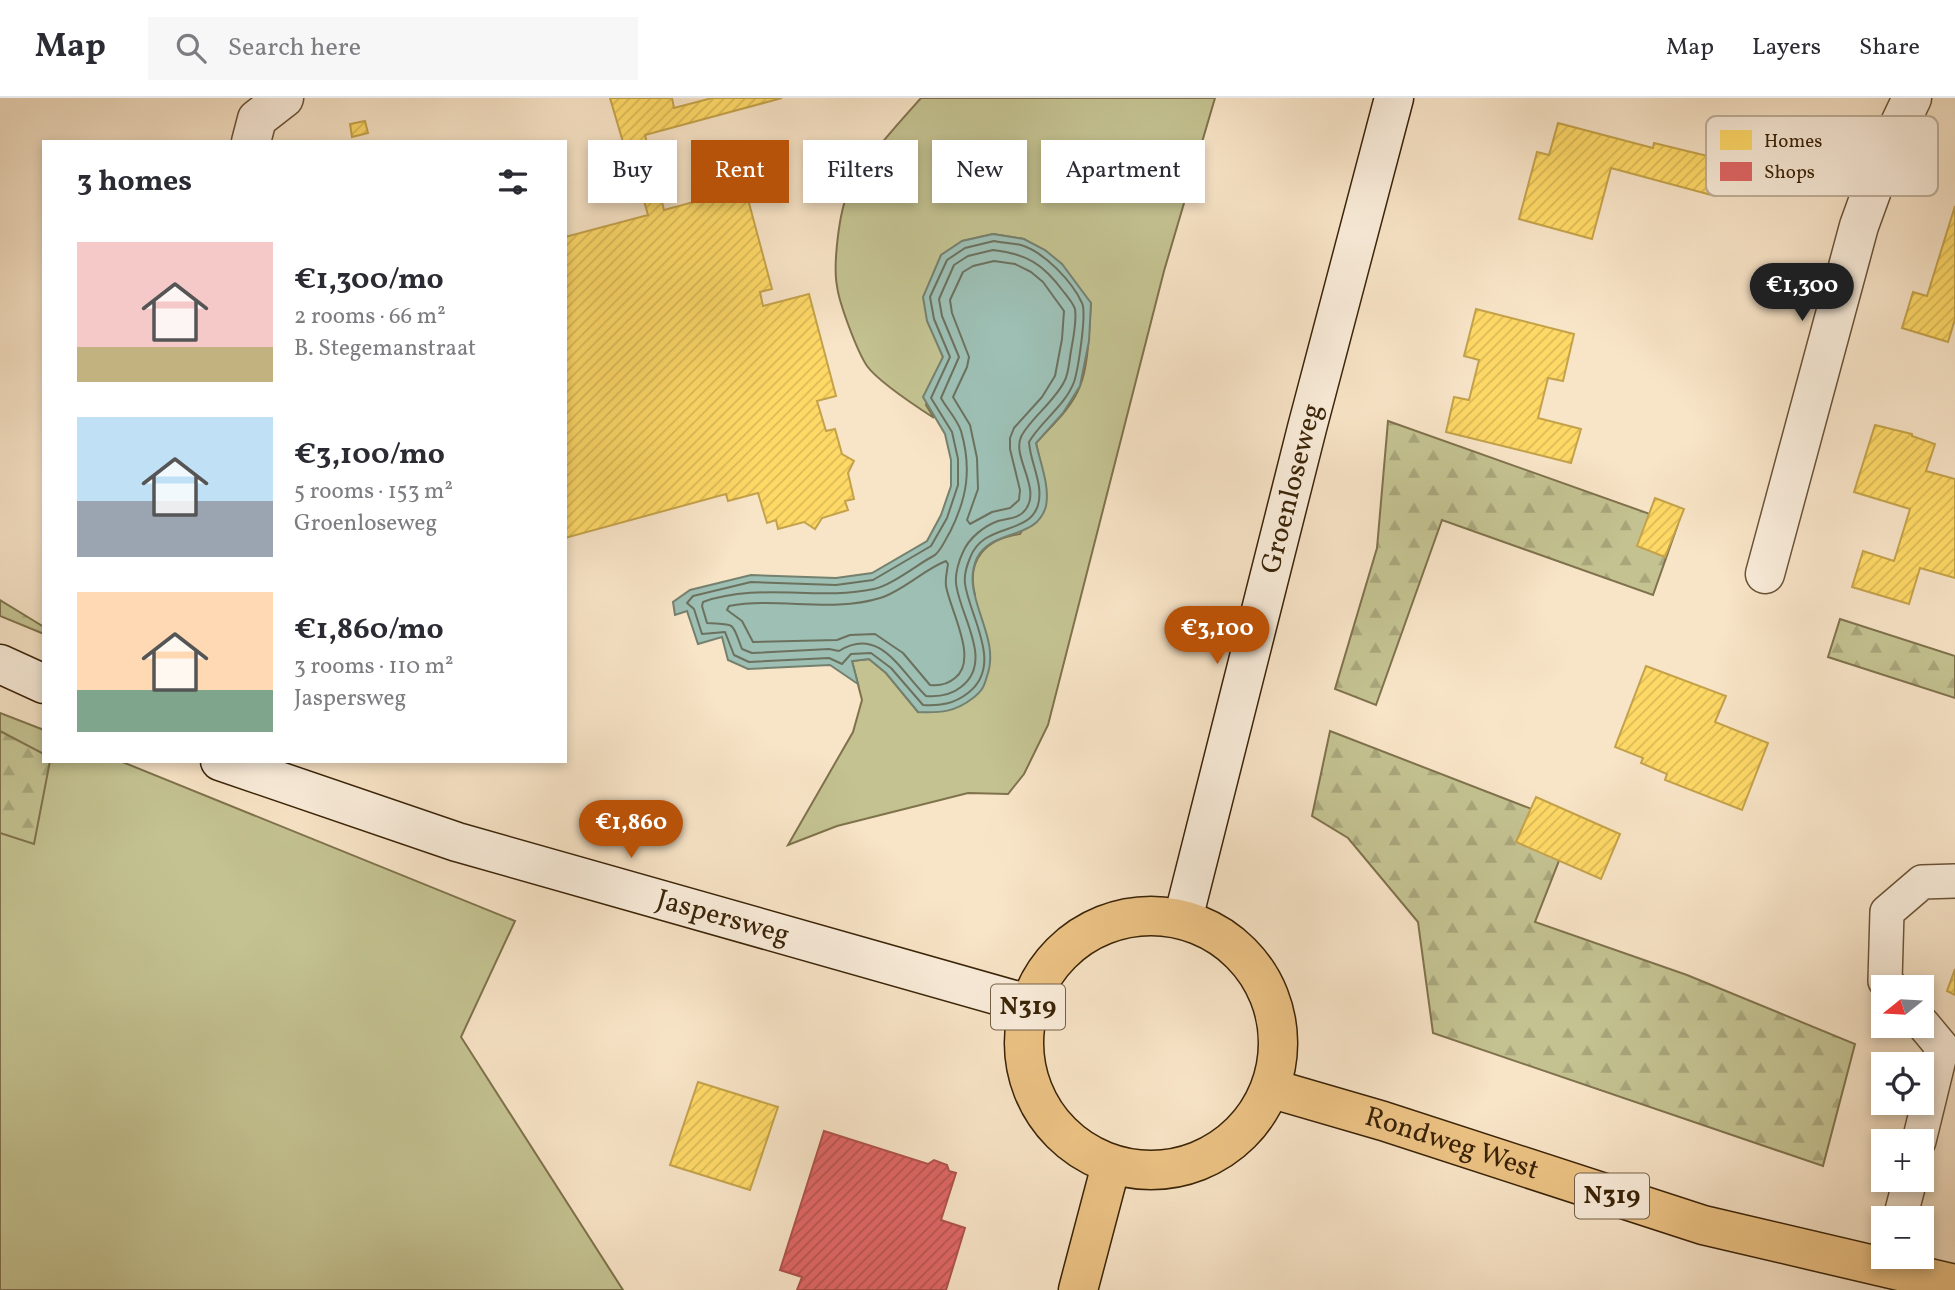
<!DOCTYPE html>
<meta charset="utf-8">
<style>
body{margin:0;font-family:Vollkorn,serif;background:#f7f7f7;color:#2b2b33;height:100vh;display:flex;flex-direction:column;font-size:26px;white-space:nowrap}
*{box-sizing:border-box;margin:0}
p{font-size:23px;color:#7c7c81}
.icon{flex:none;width:38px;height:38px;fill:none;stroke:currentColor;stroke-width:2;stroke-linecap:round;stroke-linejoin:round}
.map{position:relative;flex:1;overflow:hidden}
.sheet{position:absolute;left:42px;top:42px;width:525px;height:623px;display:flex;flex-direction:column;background:#fff;border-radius:0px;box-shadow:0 4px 10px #0003}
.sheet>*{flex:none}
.banner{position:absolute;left:588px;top:42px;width:665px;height:63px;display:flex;gap:14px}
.needle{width:46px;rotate:252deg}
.buttons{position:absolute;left:1871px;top:877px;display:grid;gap:14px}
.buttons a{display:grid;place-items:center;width:63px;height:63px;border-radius:0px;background:#fff;box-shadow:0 4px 10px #0003;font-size:35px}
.price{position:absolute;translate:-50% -60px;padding:0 16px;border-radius:24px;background:#b45309;color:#fff;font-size:23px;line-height:46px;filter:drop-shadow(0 2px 4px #0008)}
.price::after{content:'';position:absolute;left:50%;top:42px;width:21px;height:16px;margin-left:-10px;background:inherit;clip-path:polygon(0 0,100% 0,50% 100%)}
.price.selected{background:#222;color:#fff}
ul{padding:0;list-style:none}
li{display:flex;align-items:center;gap:21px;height:175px;padding:0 35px}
li span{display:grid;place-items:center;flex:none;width:196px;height:140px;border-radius:0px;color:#555}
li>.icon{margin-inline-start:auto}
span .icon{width:84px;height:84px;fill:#fffc;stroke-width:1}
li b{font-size:30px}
h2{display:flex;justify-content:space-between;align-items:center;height:84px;padding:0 35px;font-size:30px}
.chip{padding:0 24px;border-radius:0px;background:#fff;box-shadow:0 4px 10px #0003;font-size:24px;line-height:63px}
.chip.selected{background:#b45309;color:#fff}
header{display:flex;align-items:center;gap:42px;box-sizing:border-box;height:98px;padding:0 35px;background:#fff;border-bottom:2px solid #e1e1e2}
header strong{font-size:33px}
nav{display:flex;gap:38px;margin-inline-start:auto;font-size:24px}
.search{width:490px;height:63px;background:#f7f7f7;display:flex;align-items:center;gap:18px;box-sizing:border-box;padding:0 24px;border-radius:0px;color:#7c7c81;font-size:26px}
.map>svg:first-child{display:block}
.green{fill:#c4c291;stroke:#7f724c;stroke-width:2}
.forest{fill:url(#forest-firs);stroke:#7f724c;stroke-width:2}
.water{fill:#9dbfb4;stroke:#75816f;stroke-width:2}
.homes{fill:url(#homes-hatch);stroke:#c4a24a;stroke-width:2}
.shops{fill:url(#shops-hatch);stroke:#ae524a;stroke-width:2}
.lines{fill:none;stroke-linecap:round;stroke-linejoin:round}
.shore{stroke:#6c715e;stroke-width:2}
.lane-casing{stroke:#6a5337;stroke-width:36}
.street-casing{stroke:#6a5337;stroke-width:41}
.secondary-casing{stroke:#3a2307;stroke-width:41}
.primary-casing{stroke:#3a2307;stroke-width:41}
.lane{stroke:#faeddb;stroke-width:33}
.street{stroke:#faeddb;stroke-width:38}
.secondary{stroke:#faeddb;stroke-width:38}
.primary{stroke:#ecc284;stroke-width:38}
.labels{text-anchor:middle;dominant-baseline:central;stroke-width:7;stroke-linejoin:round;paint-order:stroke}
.shield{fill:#faeddb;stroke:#746047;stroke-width:2}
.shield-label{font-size:26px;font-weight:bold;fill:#3a2307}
.street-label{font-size:28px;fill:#3a2307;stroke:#faeddb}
.key{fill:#faeddb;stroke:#c0b09b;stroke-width:2}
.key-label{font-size:19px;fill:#3a2307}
</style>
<header>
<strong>Map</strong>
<div class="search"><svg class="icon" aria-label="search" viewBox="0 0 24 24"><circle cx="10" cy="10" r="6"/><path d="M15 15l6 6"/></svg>Search here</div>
<nav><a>Map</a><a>Layers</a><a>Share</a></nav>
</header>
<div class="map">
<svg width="1955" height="1192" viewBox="0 0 1955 1192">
<defs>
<pattern id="forest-firs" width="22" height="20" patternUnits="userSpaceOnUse" patternTransform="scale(1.75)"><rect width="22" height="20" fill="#c4c291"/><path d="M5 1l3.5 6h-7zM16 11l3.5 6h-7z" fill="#a9a67c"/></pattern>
<pattern id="homes-hatch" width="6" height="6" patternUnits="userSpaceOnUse" patternTransform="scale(1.75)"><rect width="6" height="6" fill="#ffd966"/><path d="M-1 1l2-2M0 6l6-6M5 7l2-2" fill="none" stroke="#dbba57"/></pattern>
<pattern id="shops-hatch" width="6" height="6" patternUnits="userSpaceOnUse" patternTransform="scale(1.75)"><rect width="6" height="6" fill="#e06666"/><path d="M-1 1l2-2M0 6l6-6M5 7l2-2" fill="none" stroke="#b75452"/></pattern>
</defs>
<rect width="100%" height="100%" fill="#f8e4c7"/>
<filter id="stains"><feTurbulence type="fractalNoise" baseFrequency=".00286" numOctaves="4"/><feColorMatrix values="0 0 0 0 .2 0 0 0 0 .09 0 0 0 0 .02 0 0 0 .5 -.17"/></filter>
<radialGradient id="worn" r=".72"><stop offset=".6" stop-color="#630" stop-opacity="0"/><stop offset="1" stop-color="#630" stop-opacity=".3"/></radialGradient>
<g class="green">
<path d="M921,0H1215L1164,173L1048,627L1024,676L1008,696L968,695L837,728L788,747L853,634L862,602L852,563L869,561L886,575L918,614L975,497C966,461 986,441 1020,436L1046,390L1036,345C1051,328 1072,310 1080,288C1089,266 1089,228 1091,205L1024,141L993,136L962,143L936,241L943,259L926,307L934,320C917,309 878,283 867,268C857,253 839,205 837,188C833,167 839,112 849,93C868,58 895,29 921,0Z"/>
<polygon points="0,615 44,632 44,663 120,663 515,823 461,939 623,1192 0,1192"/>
</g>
<g class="forest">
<polygon points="1388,323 1678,426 1653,497 1442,422 1376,607 1335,591 1377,450"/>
<polygon points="0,502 44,529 44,536 0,518"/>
<polygon points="1840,521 1955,558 1955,600 1828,559"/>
<polygon points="0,633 44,656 44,663 50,663 34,746 0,735"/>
<polygon points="1330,633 1573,727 1535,824 1687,877 1855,946 1823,1068 1433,935 1418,824 1348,740 1312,718"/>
</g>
<path class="water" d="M993,136L1024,141L1045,152L1062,166L1091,205L1089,243L1080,288L1063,315L1036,345C1040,364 1050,388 1046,408C1037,443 992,430 977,460C959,498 1002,537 987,578C984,589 982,593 973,600C955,614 941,615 918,614L886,575L869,561L852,563L858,586L830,567L748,571L728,562L722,539L698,546L687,513L675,517L673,504L690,492L751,477L836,480L872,475L927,443L941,417L951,388V362L945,336L923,299L943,259L927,223L923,199L941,157L962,143Z"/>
<g class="homes">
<polygon points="610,0 672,0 674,10 712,0 782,0 645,37 664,112 745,90 772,191 760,194 763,208 809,196 836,298 817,303 826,333 835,331 842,356 854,363 848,375 854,401 845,403 848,412 822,420 815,431 804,424 778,431 776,422 767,425 758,395 728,403 726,396 565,440 565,139 648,117 634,67 630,68"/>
<polygon points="365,23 368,35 352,39 350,26"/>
<polygon points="1558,25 1653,50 1654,45 1724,62 1715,98 1611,70 1592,141 1519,121 1537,54 1549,57"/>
<polygon points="1955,108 1955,221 1948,244 1902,230 1913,194 1927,198"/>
<polygon points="1476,211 1574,236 1563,283 1548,280 1538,320 1581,331 1571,365 1446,334 1454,299 1469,302 1479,262 1464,258"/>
<polygon points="1875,327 1912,336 1912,338 1935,346 1926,373 1955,381 1955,480 1920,470 1909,506 1852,489 1863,453 1894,463 1910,411 1854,394"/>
<polygon points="1655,400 1684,411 1665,459 1637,448"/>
<polygon points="1646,568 1726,598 1715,624 1768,645 1742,712 1665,682 1667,676 1641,665 1643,660 1615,649"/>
<polygon points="1536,699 1620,736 1601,781 1516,744"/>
<polygon points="1955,871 1955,897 1947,893"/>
<polygon points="698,984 778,1009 750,1092 670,1067"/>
</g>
<polygon class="shops" points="824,1033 928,1066 934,1062 947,1067 949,1073 956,1075 941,1122 965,1130 946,1192 797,1192 802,1179 780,1172"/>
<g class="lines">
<g class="shore">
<path d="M994,143C1003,145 1012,145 1021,147C1044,154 1072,183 1082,205C1087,215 1078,272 1074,284C1065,308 1041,323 1029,344C1030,364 1044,387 1038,407C1029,438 983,424 970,460C967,467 964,478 965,486C970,520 1004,567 968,595C954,606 940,608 923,607L891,570L871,555L851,556L842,566L829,560L749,564L734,557L725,534L702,536L694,511L687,505L693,498L751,484L836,487L873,482L931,448L947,420L958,387V361L952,334L931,300L950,259L934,221L930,199L947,162L965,150Z"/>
<path d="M993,152C1027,156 1043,166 1063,193C1067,198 1073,205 1075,211C1077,224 1073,241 1071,253C1069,263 1069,276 1064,284C1054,304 1028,323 1021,339C1012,359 1041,390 1026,411C1019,421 1009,420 998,423C984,428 969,440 963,454C959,462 955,476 956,485C959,517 995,563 961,589C951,597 939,599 926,598C901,574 880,527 839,553L829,551L752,555L742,551C731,523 737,527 707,525L702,508L703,504C759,484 817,503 874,491C892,487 918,466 935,457C942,451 945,442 950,434C967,400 972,371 961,333C957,321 947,311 941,300L959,259L942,218L939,201L954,167L968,158Z"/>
<polygon points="994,163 1015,166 1031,174 1043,184 1064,213 1062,241 1055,278 1042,299 1014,330 1010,340 1010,351 1020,392 1019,402 1010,410 992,414 970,426 967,422 978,391 977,360 970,327 953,299 967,269 969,259 952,215 950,202 963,174 973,168"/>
<path d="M946,463L948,466C947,474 945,480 946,488C950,512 979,562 955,580C948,586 939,588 930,587L903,555L875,536L850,537L837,542L753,544L742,523L727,512L729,508C778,499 832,515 880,500C903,493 923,472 946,463Z"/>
</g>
<g class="lane-casing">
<g id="lane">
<polyline points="1891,889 1885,883 1887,814 1922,784 1955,783"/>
<polyline points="1919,1043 1942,949 1922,925"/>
<polyline points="1900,1120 1910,1082"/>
</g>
</g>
<g class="street-casing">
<g id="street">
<polyline points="251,44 257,21 284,0"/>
<polyline points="1765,476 1859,128 1884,59 1912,0"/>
</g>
</g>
<g class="secondary-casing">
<g id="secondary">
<polyline points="0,566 44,586"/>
<path id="s1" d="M220,663L457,744L1028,906"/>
<path id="s2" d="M1183,821L1307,330L1394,0"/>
</g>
</g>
<g class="primary-casing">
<g id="primary">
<circle cx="1151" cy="945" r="127"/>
<path id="s3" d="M1273,991L1383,1023L1703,1127L1955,1186"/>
<polyline points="1078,1192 1111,1067"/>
</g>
</g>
<use href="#lane" class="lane"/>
<use href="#street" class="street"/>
<use href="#secondary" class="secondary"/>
<use href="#primary" class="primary"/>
</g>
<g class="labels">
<g class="shield">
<rect x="991" y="886.5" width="74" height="45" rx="5"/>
<rect x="1575" y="1075.5" width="74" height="45" rx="5"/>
</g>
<g class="shield-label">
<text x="1028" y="909">N319</text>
<text x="1612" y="1098">N319</text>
</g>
<g class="street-label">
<text stroke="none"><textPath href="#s2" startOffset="444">Groenloseweg</textPath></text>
<text stroke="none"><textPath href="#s1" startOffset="527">Jaspersweg</textPath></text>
<text stroke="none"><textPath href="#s3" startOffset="187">Rondweg West</textPath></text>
</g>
</g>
<rect x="1706" y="18" width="232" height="80" rx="10" class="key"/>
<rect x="1720" y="32" width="32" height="20" fill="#ffd966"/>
<rect x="1720" y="64" width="32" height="19" fill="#e06666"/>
<g class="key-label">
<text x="1764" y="49">Homes</text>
<text x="1764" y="80">Shops</text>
</g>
<rect width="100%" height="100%" filter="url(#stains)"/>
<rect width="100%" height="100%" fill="url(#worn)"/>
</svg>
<div class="buttons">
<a><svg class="needle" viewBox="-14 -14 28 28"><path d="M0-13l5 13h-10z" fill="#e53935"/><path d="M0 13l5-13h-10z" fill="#7c7c81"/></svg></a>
<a><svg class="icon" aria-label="locate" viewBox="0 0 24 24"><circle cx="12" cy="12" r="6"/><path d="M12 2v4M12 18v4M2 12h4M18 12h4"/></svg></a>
<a>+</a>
<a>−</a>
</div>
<b class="price selected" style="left:1802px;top:225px">€1,300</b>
<b class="price" style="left:1217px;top:568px">€3,100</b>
<b class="price" style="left:631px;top:762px">€1,860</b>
<div class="banner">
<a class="chip">Buy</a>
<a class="chip selected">Rent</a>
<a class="chip">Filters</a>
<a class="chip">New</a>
<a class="chip">Apartment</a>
</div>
<section class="sheet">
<h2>3 homes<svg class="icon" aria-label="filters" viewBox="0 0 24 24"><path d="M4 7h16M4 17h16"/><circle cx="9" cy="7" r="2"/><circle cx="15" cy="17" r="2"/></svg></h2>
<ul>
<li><span style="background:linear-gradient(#f6c9c9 75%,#c2b280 0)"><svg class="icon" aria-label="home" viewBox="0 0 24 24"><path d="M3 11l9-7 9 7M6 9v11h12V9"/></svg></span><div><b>€1,300/mo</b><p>2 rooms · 66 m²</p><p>B. Stegemanstraat</p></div></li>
<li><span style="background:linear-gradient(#bfe0f5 60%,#9aa5b1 0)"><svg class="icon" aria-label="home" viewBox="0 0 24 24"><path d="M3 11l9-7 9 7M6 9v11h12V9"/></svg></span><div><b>€3,100/mo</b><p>5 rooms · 153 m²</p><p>Groenloseweg</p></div></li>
<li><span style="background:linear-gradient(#ffd9b3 70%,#7fa58c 0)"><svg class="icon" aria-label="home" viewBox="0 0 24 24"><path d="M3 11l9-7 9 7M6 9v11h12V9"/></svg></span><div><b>€1,860/mo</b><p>3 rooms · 110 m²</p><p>Jaspersweg</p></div></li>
</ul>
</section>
</div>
